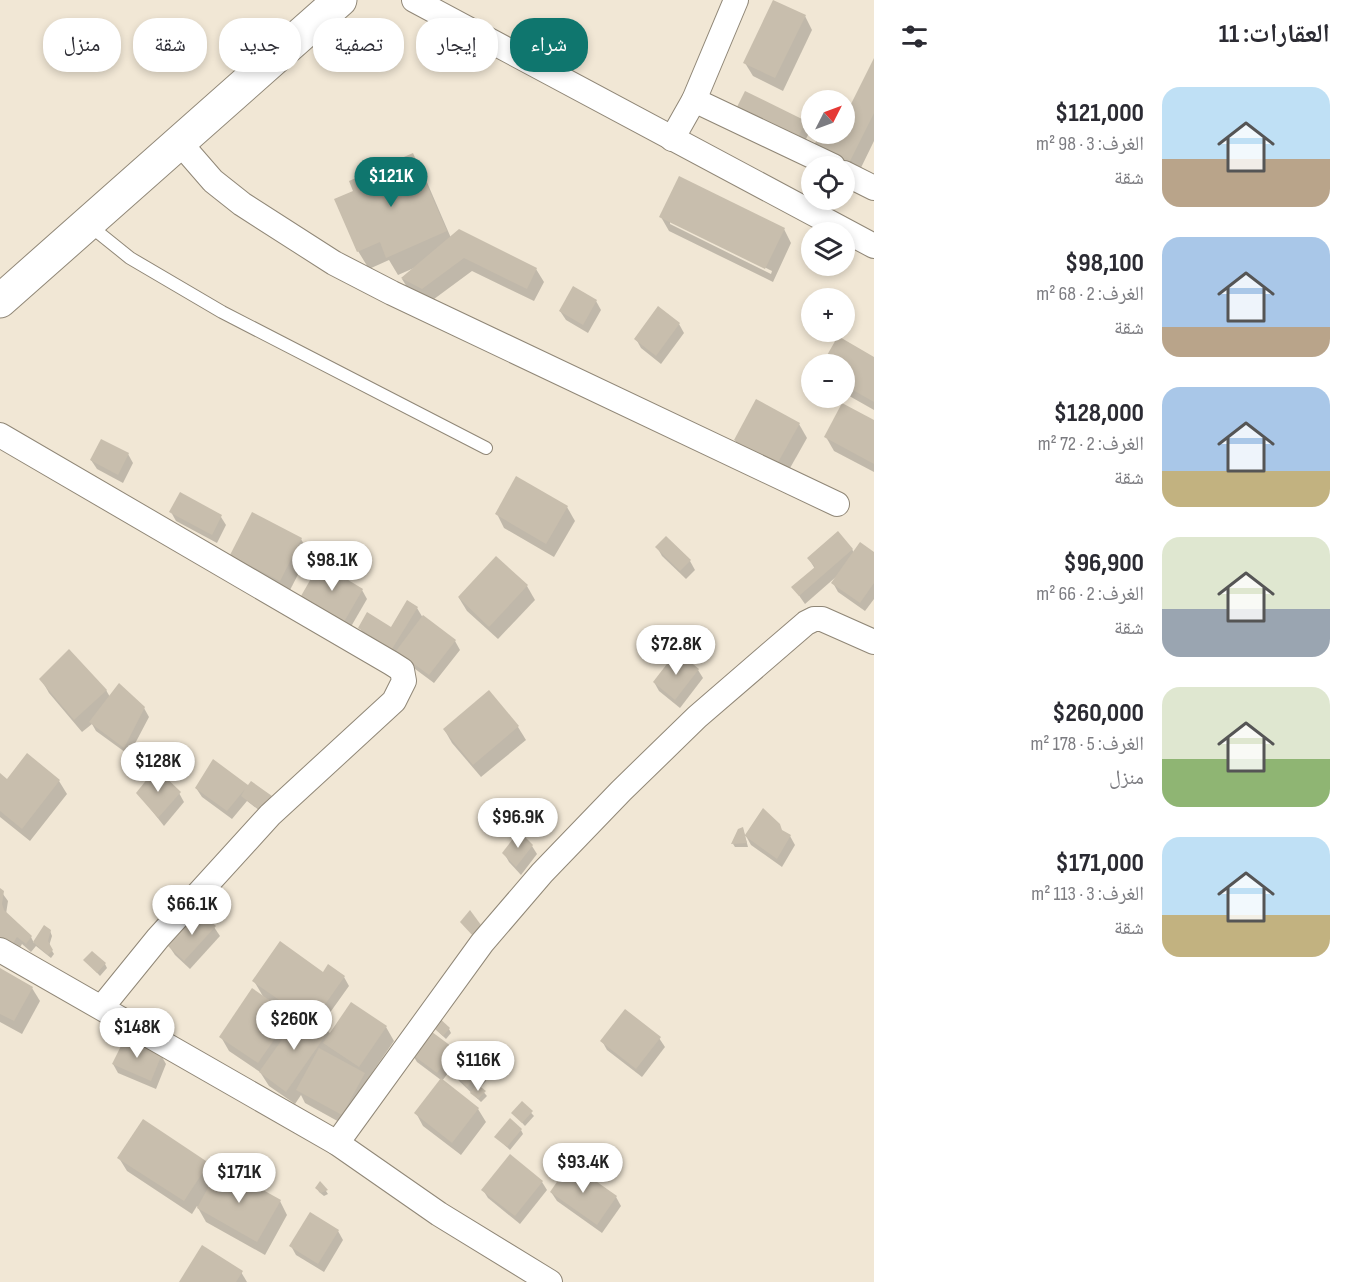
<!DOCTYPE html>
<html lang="ar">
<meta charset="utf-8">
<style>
body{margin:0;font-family:"Sofia Sans Condensed","Noto Naskh Arabic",sans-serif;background:#f2f2f3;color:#2b2b33;direction:rtl;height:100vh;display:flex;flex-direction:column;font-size:22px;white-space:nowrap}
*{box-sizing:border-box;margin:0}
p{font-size:20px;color:#7c7c81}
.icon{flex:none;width:33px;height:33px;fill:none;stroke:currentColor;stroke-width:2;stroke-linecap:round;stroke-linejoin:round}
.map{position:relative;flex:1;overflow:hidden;direction:ltr}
.sheet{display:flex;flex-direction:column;background:#fff;width:480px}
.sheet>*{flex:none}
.hud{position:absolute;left:18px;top:18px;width:570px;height:54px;direction:rtl;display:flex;gap:12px}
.needle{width:39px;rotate:48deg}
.fabs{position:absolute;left:801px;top:90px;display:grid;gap:12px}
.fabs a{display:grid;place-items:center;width:54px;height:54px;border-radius:50%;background:#fff;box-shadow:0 3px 9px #0003;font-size:30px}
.price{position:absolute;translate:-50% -51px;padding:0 14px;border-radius:21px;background:#fff;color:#222;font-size:20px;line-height:39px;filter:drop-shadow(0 2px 3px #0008)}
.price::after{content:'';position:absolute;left:50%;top:36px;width:18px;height:14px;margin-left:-9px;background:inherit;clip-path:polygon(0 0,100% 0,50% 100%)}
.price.current{background:#0f766e;color:#fff}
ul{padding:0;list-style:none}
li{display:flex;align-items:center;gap:18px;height:150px;padding:0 24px}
li span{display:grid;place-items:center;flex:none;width:168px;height:120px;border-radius:18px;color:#555}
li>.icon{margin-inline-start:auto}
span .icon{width:72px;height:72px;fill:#fffc;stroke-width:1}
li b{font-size:26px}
h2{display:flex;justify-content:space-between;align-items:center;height:72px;padding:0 24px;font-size:26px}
.chip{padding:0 21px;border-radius:24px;background:#fff;box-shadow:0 3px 9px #0003;font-size:21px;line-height:54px}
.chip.current{background:#0f766e;color:#fff}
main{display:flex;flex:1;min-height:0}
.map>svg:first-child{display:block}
.shadow{fill:#0003;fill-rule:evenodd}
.building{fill:#c8bead}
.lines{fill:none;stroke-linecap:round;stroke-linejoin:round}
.lane-casing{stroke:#908777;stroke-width:14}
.street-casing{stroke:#908777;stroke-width:26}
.secondary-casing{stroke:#908777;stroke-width:35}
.lane{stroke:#fff;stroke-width:12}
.street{stroke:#fff;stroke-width:24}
.secondary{stroke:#fff;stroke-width:33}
</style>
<main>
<section class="sheet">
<h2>العقارات: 11<svg class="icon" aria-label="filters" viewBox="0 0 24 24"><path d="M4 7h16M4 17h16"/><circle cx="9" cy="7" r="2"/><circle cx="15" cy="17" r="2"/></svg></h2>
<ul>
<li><span style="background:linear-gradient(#bfe0f5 60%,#b9a48a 0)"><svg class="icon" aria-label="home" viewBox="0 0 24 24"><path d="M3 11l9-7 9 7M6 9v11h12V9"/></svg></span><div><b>$121,000</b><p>الغرف: 3 · 98 m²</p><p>شقة</p></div></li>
<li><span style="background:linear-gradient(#a9c7e8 75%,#b9a48a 0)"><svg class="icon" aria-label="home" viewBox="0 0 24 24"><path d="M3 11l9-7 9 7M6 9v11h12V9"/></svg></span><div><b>$98,100</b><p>الغرف: 2 · 68 m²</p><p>شقة</p></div></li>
<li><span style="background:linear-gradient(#a9c7e8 70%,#c2b280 0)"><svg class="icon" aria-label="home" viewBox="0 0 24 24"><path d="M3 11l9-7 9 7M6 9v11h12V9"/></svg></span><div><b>$128,000</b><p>الغرف: 2 · 72 m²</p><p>شقة</p></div></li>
<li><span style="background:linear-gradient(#dfe7d0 60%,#9aa5b1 0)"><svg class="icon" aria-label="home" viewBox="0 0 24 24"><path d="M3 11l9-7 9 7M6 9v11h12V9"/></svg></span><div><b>$96,900</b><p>الغرف: 2 · 66 m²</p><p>شقة</p></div></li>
<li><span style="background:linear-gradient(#dfe7d0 60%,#8fb573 0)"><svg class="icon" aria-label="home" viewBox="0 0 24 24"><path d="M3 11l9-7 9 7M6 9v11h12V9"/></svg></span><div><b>$260,000</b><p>الغرف: 5 · 178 m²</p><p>منزل</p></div></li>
<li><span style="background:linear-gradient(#bfe0f5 65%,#c2b280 0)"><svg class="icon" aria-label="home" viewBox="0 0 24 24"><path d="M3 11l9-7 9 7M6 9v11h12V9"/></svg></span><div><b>$171,000</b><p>الغرف: 3 · 113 m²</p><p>شقة</p></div></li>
</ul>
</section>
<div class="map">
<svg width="874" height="1282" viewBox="0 0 874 1282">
<rect width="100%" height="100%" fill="#f1e7d5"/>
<g class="shadow">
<polygon points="805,16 812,30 783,91 753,76 745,63"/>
<polygon points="874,63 874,141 855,180 834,142 838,134 844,134"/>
<polygon points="739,107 804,122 810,131 803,145 744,116"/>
<polygon points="412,155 423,173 451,238 536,269 544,282 534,301 472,271 430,302 410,292 402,279 414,268 398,275 389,260 369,269 358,251 336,199 355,191"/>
<path d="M661,217L784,229L791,243L773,282L669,231ZM670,221L772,271L771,274L670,224Z"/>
<polygon points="596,301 601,310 588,333 566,320 560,311"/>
<polygon points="659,309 679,324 684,333 661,364 641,348 636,339"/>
<polygon points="839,338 874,358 874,410 844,393 844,364 824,364"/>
<polygon points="874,422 874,472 834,451 826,437"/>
<polygon points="799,424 807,438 785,477 743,454 735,440"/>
<polygon points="128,454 133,463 123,483 97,469 91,460"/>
<polygon points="180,494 221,517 226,525 217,543 176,521 171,512"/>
<polygon points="567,507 575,521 554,557 504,528 497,514"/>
<polygon points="301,539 309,553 288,594 239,569 232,555"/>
<polygon points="657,547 690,561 695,570 686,579 662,556"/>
<polygon points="852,549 854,553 874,554 874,599 865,611 838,592 833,583 837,576 805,604 793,587 815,569 809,559"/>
<polygon points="496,558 527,586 535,600 498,639 467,611 459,598"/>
<polygon points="362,590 367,599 349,630 308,605 302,596"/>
<polygon points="417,608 423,618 455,641 460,650 434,683 403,660 400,654 398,657 365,637 360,628 392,629"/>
<polygon points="698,670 703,678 680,708 659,691 654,682"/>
<polygon points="41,679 106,690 110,697 144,708 149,717 129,755 96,731 92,724 82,732 49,693"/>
<polygon points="489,692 518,727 526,740 481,777 452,743 444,729"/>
<polygon points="0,775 7,781 59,781 67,794 30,841 0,817"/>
<polygon points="196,788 249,788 271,797 273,801 264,814 247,801 232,819 202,797"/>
<polygon points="138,793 179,793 184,802 164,826"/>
<polygon points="743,829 748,847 735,847 733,844"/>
<polygon points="782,832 790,836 795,845 782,867 751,845 746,836"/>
<polygon points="532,846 537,854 521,875 509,862 504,853"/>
<polygon points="0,890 8,901 6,914 31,937 34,943 50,931 52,936 49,946 54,954 51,958 36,946 31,952 22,944 17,953 0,942"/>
<polygon points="214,927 220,936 190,969 175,955 169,946"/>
<polygon points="85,960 105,964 107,968 100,976"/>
<polygon points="0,970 32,988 40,1001 22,1034 0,1022"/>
<path d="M323,974L344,977L349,986L324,1021L311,1012L308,1016L331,1034L386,1027L394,1041L367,1080L371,1088L350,1128L305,1103L301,1095L295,1104L269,1086L260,1072L229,1051L221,1037L264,998L254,981ZM288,1013L298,1020L295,1024Z"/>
<polygon points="434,1028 449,1029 451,1033 446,1039"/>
<polygon points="659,1038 665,1047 642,1077 607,1050 602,1041"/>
<polygon points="454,1050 460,1061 465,1056 481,1072 486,1081 480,1088 487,1096 481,1102 456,1078 451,1069 442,1081 478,1109 486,1122 461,1155 423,1126 416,1113 441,1080 417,1062 412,1054"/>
<polygon points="161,1055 166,1064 156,1089 118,1073 113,1064"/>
<polygon points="522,1103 534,1116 525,1126 513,1113"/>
<polygon points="521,1130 523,1134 510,1150 496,1137"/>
<polygon points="119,1158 208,1164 216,1177 280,1201 287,1215 265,1255 206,1222 197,1206 192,1214 127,1171"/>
<polygon points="542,1182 547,1190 520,1224 488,1198 483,1190"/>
<polygon points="320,1183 326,1191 328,1194 324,1196 319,1192 317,1188"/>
<polygon points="551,1192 616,1197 621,1206 602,1233 557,1201"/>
<polygon points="310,1214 338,1231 343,1240 324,1272 296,1255 291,1246"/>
<polygon points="241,1272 247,1282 181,1282"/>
</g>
<g class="building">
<polygon points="773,0 806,15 775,78 743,63"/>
<polygon points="874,58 874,113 847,167 812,149 820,134 834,140 837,134 844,134 844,118"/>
<polygon points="745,91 806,121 798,137 737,107"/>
<polygon points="413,153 447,231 386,258 380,242 357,252 334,199 353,191 349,181"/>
<polygon points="679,176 785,228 765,269 659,217"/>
<polygon points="459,229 537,268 527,289 464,258 422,289 401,278"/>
<polygon points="573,286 597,300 583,325 559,311"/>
<polygon points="658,306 680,323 656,356 634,339"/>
<polygon points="838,336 874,357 874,402 844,385 844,364 822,364"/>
<polygon points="756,399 800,423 777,464 734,440"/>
<polygon points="842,403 874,420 874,464 824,437"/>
<polygon points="101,439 129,453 118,475 90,460"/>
<polygon points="516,476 568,506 546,544 495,514"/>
<polygon points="180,492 222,515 212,535 169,512"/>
<polygon points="252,512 302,538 280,581 230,555"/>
<polygon points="838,531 853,549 799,596 791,587 815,567 807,558"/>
<polygon points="666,536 691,560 680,571 655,547"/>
<polygon points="860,542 874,552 874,583 860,603 831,583"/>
<polygon points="496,556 528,585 489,627 458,597"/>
<polygon points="320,563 363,589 344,622 301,596"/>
<polygon points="407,600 418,607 392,649 358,628 367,612 391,627"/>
<polygon points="423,615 456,640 429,675 396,651"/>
<polygon points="69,649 107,690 74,720 39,679"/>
<polygon points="677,651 699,669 675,700 653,682"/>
<polygon points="119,683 145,707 124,748 89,722"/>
<polygon points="489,690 519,726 473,765 443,729"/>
<polygon points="27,753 60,780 22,829 0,811 0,773 7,779"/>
<polygon points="213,759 248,785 251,781 272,796 261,811 241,796 245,789 227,811 195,788"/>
<polygon points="156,768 181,792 158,818 136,793"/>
<polygon points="763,808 780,824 782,830 791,835 777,859 745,836 747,843 731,844 738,829 743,827 745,835"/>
<polygon points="519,831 533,845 516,867 502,853"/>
<polygon points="0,888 4,891 2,904 4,910 32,936 26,944 17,937 12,945 0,937"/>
<polygon points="470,910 481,925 473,936 460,922"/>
<polygon points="199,911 216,926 184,961 168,946"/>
<polygon points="44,925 51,930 48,941 53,950 48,955 33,942"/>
<polygon points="280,941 323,972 328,964 345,976 319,1013 302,1001 295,1011 252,981"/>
<polygon points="92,951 106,963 97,973 83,960"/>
<polygon points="0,968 33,987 14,1021 0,1014"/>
<polygon points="252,988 291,1015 258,1063 219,1037"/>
<polygon points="351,1002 387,1026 359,1067 323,1043"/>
<polygon points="625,1009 661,1037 636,1069 600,1041"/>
<polygon points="303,1010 330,1029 286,1092 259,1072"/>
<polygon points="437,1016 450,1028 443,1036 430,1024"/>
<polygon points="428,1029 455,1049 437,1073 410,1053"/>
<polygon points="126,1036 162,1054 151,1081 112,1064"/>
<polygon points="319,1048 365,1073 342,1115 296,1090"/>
<polygon points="465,1054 482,1071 467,1087 449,1069"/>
<polygon points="441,1078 479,1108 452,1143 414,1113"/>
<polygon points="477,1084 486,1091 478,1099 470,1093"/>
<polygon points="522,1101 533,1111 522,1123 511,1113"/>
<polygon points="510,1118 522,1129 507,1147 494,1137"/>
<polygon points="143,1119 209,1163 184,1201 117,1158"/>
<polygon points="510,1154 543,1181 515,1216 481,1190"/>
<polygon points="570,1163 617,1196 597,1225 550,1192"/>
<polygon points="220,1166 281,1200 257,1242 197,1208"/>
<polygon points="320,1181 328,1190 321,1193 315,1188"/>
<polygon points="310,1212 339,1230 318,1264 289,1246"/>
<polygon points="202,1245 243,1271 236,1282 179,1282"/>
</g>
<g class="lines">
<g class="lane-casing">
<polyline id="lane" points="89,225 130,258 222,312 486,448"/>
</g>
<g class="street-casing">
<g id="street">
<polyline points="414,0 874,246"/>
<polyline points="694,100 833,166"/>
<polyline points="672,139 694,100 736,0"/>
<polyline points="180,143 213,181 242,204 334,263 392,293 837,504"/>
<polyline points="844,173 874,188"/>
<polyline points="0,435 391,663 402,670 404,681 394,701 270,815 158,938 102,1007"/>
<polyline points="0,950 337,1143 439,1214 550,1282"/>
<polyline points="337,1143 482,943 542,873 621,791 697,717 806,623 814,619 822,619 874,642"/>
</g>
</g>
<g class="secondary-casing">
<polyline id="secondary" points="0,301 340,0"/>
</g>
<use href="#lane" class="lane"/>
<use href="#street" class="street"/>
<use href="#secondary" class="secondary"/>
</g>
</svg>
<div class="fabs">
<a><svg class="needle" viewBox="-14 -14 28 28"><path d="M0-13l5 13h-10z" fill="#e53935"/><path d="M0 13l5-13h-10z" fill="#7c7c81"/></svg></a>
<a><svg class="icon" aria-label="locate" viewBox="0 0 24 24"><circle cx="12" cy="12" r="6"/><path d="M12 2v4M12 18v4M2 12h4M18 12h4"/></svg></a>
<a><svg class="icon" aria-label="layers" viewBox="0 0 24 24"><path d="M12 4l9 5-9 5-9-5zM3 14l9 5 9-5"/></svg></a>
<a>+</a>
<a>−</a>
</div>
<b class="price current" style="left:391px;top:208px">$121K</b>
<b class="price" style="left:332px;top:592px">$98.1K</b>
<b class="price" style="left:676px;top:676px">$72.8K</b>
<b class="price" style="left:158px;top:793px">$128K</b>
<b class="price" style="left:518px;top:849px">$96.9K</b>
<b class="price" style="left:192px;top:936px">$66.1K</b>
<b class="price" style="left:294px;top:1051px">$260K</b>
<b class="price" style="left:137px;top:1059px">$148K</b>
<b class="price" style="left:478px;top:1092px">$116K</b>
<b class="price" style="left:583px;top:1194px">$93.4K</b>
<b class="price" style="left:239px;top:1204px">$171K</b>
<div class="hud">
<a class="chip current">شراء</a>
<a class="chip">إيجار</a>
<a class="chip">تصفية</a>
<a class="chip">جديد</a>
<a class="chip">شقة</a>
<a class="chip">منزل</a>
</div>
</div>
</main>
